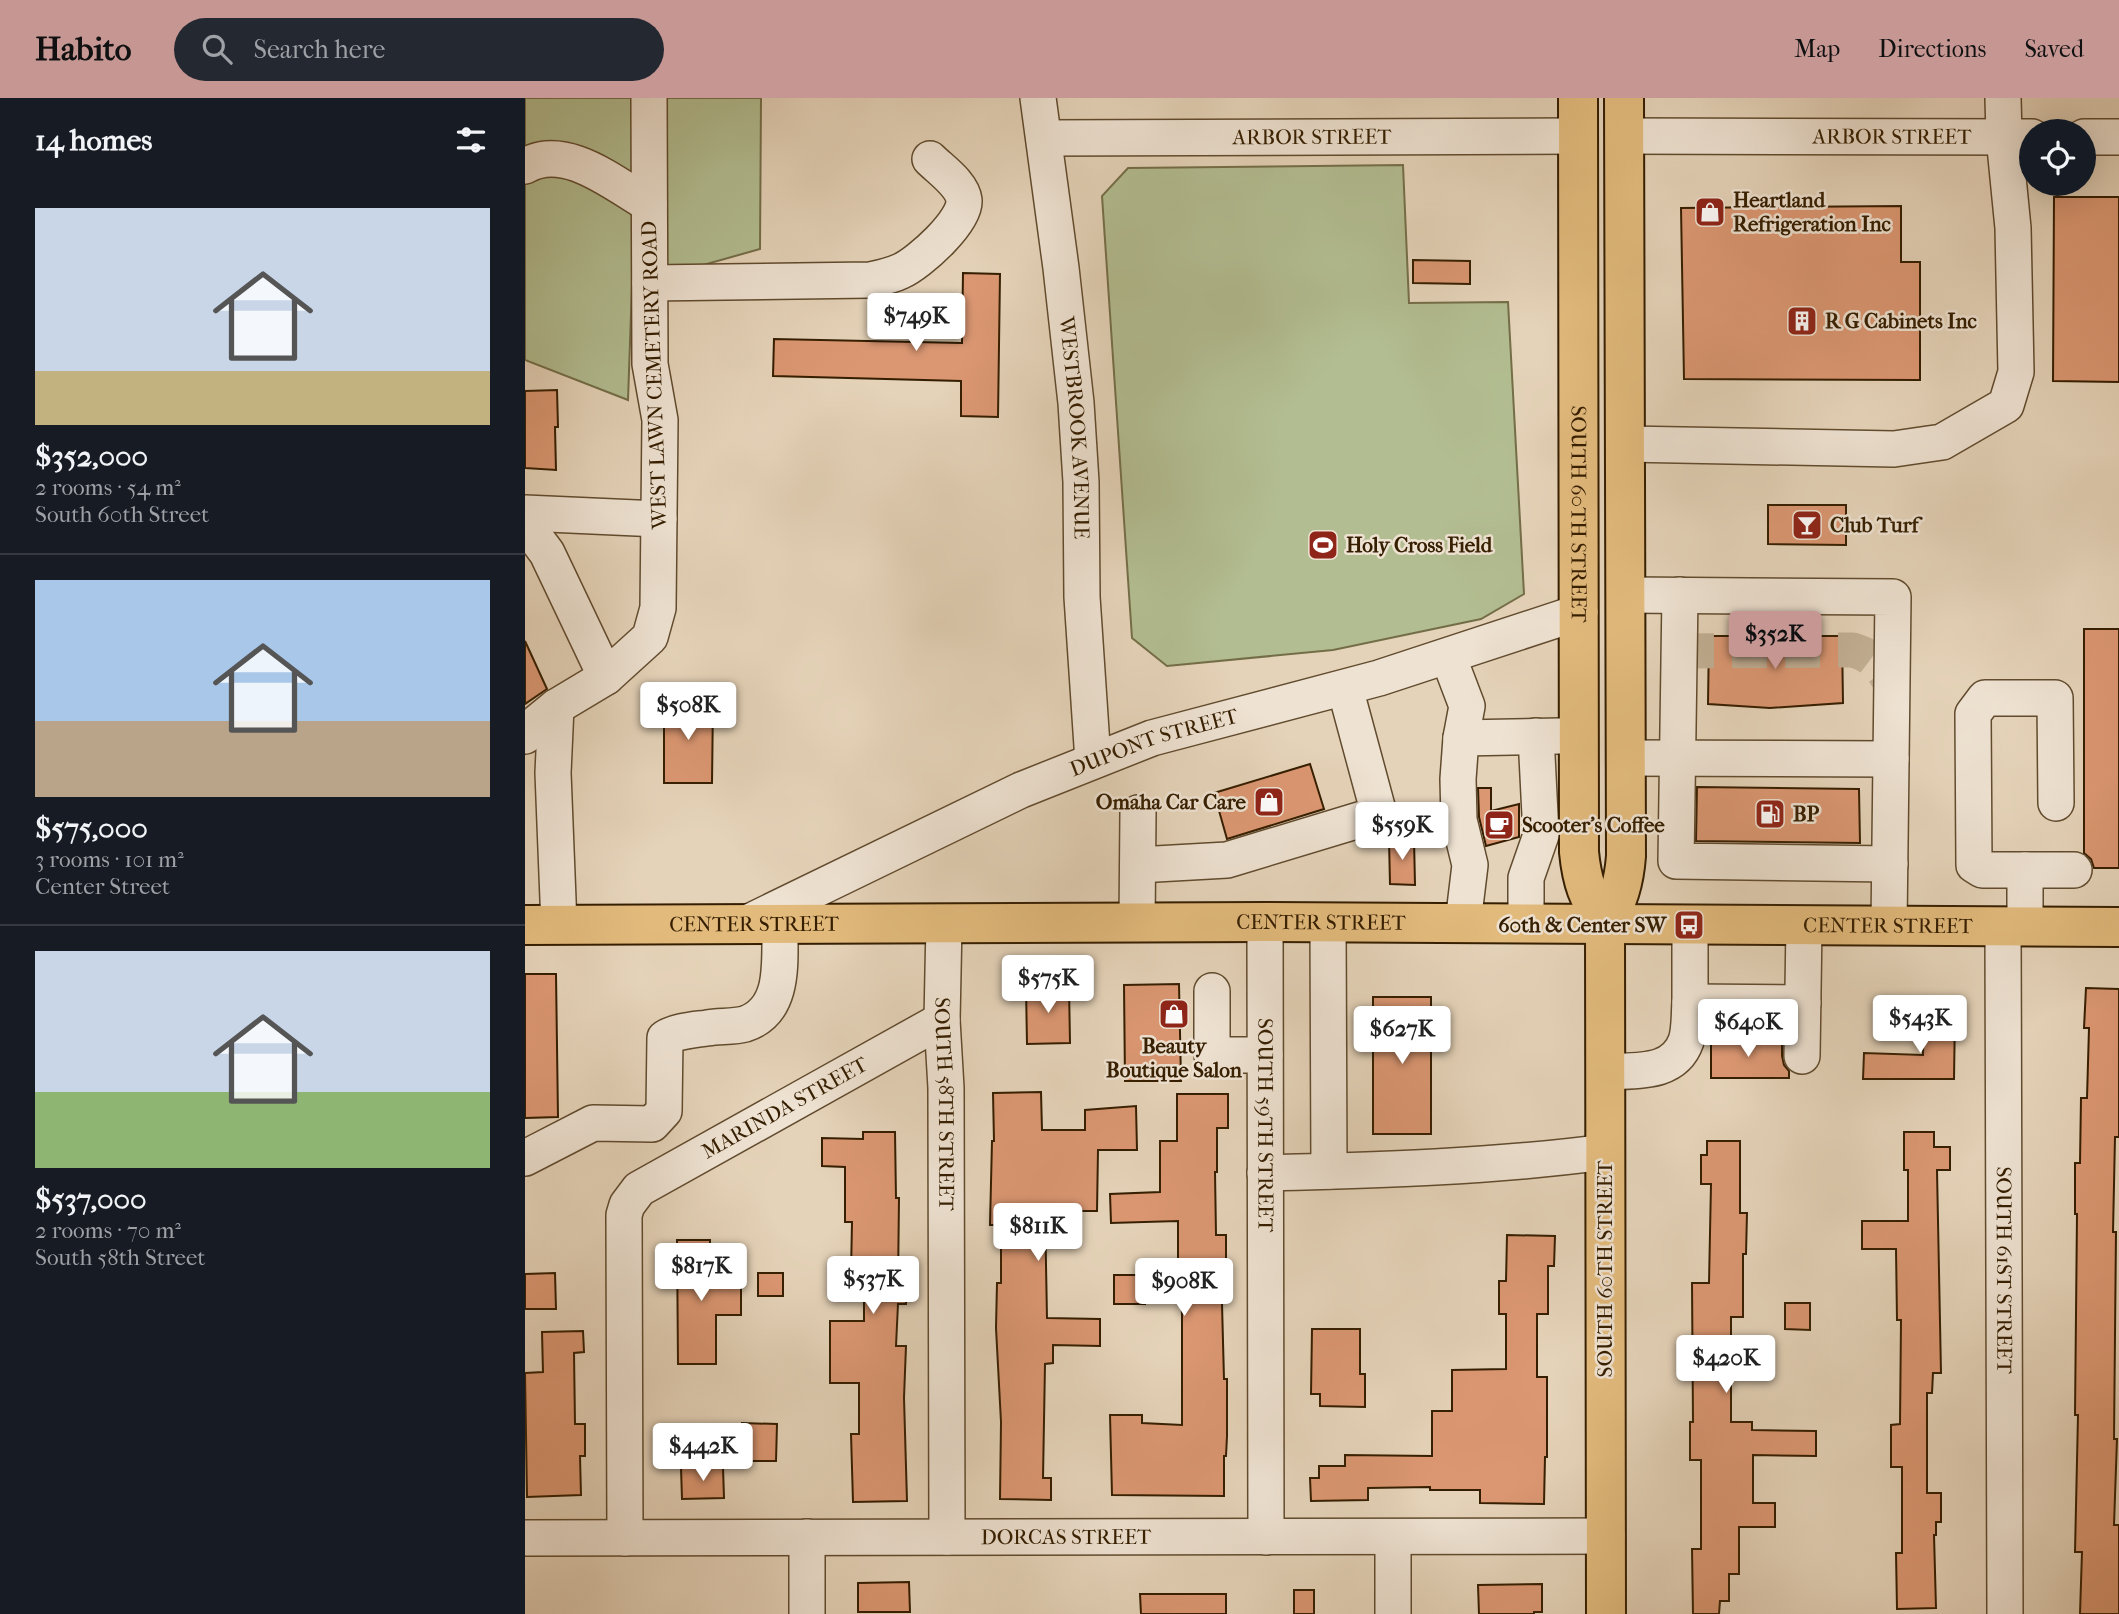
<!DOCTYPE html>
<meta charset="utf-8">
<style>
body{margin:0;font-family:"IM FELL French Canon",serif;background:#242831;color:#f1f3f6;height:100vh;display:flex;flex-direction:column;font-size:26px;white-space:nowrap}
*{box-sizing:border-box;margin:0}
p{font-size:23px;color:#9ea1a6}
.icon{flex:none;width:38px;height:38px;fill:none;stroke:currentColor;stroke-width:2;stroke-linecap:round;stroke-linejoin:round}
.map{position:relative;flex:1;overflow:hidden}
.panel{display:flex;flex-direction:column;background:#171b24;width:525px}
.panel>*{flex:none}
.fabs{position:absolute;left:1494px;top:21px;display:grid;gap:14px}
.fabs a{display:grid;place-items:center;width:77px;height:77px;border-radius:50%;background:#171b24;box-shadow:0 7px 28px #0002;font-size:35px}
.price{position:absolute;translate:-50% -60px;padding:0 16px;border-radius:7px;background:#fff;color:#222;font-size:23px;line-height:46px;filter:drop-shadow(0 2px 4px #0008)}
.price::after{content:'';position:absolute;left:50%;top:42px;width:21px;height:16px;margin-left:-10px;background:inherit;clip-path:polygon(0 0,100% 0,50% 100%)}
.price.selected{background:#c59692;color:#111}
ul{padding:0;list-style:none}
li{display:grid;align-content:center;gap:14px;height:371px;padding:0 35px}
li+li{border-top:2px solid #363941}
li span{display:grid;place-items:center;height:217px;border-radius:0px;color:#555}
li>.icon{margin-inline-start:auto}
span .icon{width:126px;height:126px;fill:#fffc;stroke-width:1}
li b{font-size:30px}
h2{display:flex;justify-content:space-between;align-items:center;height:84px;padding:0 35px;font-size:30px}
header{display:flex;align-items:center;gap:42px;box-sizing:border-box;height:98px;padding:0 35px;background:#c59692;color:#111}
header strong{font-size:33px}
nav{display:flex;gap:38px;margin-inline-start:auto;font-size:24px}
.search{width:490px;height:63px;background:#242831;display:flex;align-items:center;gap:18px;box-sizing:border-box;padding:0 24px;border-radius:38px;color:#9ea1a6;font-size:26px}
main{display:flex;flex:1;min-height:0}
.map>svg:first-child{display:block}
.green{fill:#b2bd91;stroke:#746e48;stroke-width:2}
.building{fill:#db9772;stroke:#351e00;stroke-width:2}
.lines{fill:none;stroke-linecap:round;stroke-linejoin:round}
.minor-tunnel{stroke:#c2af94;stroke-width:35;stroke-dasharray:35 18;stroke-linecap:butt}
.minor-casing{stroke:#614b2e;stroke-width:38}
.major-casing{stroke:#351e00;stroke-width:42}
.minor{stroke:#eee2d2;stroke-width:35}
.major{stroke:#e2ba7c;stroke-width:38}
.labels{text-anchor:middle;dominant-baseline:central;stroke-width:5;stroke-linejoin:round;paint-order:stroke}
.street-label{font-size:21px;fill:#351e00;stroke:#eee2d2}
.poi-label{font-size:21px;font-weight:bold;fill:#351e00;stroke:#eee2d2;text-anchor:start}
</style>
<header>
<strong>Habito</strong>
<div class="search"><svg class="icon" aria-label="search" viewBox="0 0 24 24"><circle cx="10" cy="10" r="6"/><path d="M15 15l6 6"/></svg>Search here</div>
<nav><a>Map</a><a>Directions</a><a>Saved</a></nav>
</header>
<main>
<section class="panel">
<h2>14 homes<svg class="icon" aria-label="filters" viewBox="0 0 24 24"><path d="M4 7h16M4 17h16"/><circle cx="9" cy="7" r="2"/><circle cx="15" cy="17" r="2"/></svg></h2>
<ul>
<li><span style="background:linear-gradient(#c9d6e8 75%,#c2b280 0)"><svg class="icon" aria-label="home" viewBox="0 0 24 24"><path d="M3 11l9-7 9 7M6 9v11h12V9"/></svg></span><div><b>$352,000</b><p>2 rooms · 54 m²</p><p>South 60th Street</p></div></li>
<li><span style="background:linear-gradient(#a9c7e8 65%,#b9a48a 0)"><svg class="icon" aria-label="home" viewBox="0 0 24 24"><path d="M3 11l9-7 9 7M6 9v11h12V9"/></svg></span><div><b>$575,000</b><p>3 rooms · 101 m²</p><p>Center Street</p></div></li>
<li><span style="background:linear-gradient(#c9d6e8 65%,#8fb573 0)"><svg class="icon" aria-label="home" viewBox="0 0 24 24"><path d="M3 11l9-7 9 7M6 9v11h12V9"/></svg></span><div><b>$537,000</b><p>2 rooms · 70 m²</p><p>South 58th Street</p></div></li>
</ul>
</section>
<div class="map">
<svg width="1594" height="1516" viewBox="0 0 1594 1516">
<rect width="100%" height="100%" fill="#e5d3b9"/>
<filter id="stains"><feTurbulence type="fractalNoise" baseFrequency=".00286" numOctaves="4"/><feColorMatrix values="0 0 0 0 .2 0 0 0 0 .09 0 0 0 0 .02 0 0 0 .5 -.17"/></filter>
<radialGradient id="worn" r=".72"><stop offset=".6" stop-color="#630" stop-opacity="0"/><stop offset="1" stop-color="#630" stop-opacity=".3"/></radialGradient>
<g class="green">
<polygon points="0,0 236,0 235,151 107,187 103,302 0,262"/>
<polygon points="878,67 884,205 983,204 999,496 956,521 808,552 642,568 607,540 577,98 603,70"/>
</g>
<g class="building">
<polygon points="1529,99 1594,99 1594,284 1528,283"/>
<polygon points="1376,108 1376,164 1395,164 1395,282 1159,281 1156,110"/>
<polygon points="888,162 945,163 945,186 888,185"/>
<polygon points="438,175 475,176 473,319 436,318 436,283 248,278 249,241 437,245"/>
<polygon points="32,292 33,329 30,329 31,372 0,370 0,293"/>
<polygon points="1243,407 1321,407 1321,447 1243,446"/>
<polygon points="1559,531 1594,531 1594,770 1569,770 1566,761 1559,755"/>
<polygon points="1184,538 1317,538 1318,605 1245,610 1183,606"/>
<polygon points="0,543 22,591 0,606"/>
<polygon points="139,604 188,604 187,685 139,685"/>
<polygon points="785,666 799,711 702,741 689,695"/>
<polygon points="1172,689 1334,691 1335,745 1171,743"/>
<polygon points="953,690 966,690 966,713 994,706 994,739 961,748 954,719"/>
<polygon points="864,741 889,741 890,787 865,786"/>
<polygon points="0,876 31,876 33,1019 0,1020"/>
<polygon points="654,886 656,983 600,983 599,887"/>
<polygon points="544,889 545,945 502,946 501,890"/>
<polygon points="1561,890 1594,891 1594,1039 1590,1039 1588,1134 1591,1134 1589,1341 1592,1341 1589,1427 1594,1427 1594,1516 1555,1516 1557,1454 1550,1454 1553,1317 1550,1317 1552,1116 1550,1116 1550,1065 1555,1065 1556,1000 1562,1000 1564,930 1559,930"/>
<rect x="848" y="899" width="58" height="137"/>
<polygon points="1399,915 1430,915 1429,981 1338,981 1339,955 1398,957"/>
<polygon points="1186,941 1257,941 1257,958 1259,967 1264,973 1264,980 1186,980"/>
<polygon points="516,994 517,1032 560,1032 560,1012 611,1008 612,1052 573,1052 572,1113 520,1113 522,1220 575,1221 575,1248 528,1247 528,1265 520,1266 518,1380 526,1380 526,1402 475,1401 476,1324 471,1230 472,1185 476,1185 476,1127 465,1127 467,1043 469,1043 468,995"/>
<polygon points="652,996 703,996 703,1030 692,1030 692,1074 690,1074 691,1137 701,1137 701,1168 696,1168 699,1281 702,1281 702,1338 701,1358 699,1358 699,1398 587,1397 585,1317 617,1317 617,1325 657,1327 657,1217 655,1163 653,1163 653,1123 586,1125 585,1096 635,1094 635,1043 652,1043"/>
<polygon points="338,1034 370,1034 371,1100 374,1100 373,1186 381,1186 381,1206 373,1206 371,1248 381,1248 379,1300 382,1403 328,1404 326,1336 334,1336 334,1285 305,1285 305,1223 339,1223 339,1175 326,1175 327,1124 320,1124 320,1069 297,1068 297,1040 338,1041"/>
<polygon points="1379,1034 1409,1034 1409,1049 1425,1049 1425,1072 1412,1072 1416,1275 1408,1275 1407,1295 1402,1295 1402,1395 1416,1395 1416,1424 1411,1424 1411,1437 1409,1437 1411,1510 1372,1511 1371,1455 1377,1455 1377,1369 1366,1369 1366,1327 1375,1326 1376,1222 1372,1222 1371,1151 1337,1151 1337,1123 1383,1123 1383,1072 1379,1072"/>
<polygon points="1182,1043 1215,1043 1215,1115 1222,1115 1221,1156 1218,1156 1218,1219 1206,1219 1206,1324 1227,1324 1227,1332 1291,1333 1291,1358 1228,1357 1228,1405 1250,1405 1250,1429 1214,1429 1214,1476 1204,1476 1204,1503 1195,1503 1194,1516 1168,1516 1167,1451 1176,1451 1176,1362 1165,1362 1165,1324 1168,1324 1167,1185 1184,1185 1186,1086 1176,1086 1176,1057 1182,1057"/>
<polygon points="982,1137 1030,1138 1029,1168 1023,1168 1023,1216 1012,1216 1012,1279 1022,1279 1022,1359 1020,1359 1019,1406 955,1405 955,1392 905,1392 905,1389 843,1390 843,1402 786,1403 785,1380 794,1380 794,1368 820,1368 820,1357 907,1358 907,1313 927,1313 927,1272 981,1271 981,1216 974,1216 974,1183 981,1183"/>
<polygon points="152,1142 185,1142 185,1182 216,1182 216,1217 191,1217 191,1266 153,1266"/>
<polygon points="30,1175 31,1211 0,1211 0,1176"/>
<rect x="233" y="1175" width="25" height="23"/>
<rect x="589" y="1177" width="31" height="29"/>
<polygon points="1260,1205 1285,1205 1285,1232 1260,1231"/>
<polygon points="787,1231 835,1231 835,1276 840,1276 840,1309 795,1308 795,1296 786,1296"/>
<polygon points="58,1233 59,1254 49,1255 50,1326 60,1326 60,1358 55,1358 56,1397 2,1399 0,1275 18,1274 17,1234"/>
<polygon points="217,1325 252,1326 251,1363 217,1363"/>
<polygon points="198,1369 199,1400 157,1401 156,1370"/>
<polygon points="384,1484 385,1514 333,1514 333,1485"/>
<polygon points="1017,1486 1017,1514 1009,1514 1009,1516 954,1516 953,1487"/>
<rect x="769" y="1492" width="20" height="24"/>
<polygon points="615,1496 701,1496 701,1516 616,1516"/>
</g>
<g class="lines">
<path class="minor-tunnel" d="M1154,553L1328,552C1349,558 1356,569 1367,587"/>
<g class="minor-casing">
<g id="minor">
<path id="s1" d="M513,0L536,170L551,305L556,384L557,499L568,663"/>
<path id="s2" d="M1099,38L1507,39"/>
<polyline points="1559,39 1594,39"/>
<path id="s3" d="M519,40L1053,38"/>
<path d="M0,68C40,44 89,86 124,106"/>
<path d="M125,185L345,182C355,180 366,178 376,173C394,165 441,123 439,102C437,86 416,72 405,61"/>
<polyline points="1101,346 1369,351 1417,344 1481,307 1491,274 1488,130 1479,39 1478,0"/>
<polyline points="0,415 134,421"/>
<polyline points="0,432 10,439 22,455 81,579"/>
<polyline points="1102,497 1368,499 1364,827"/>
<polyline points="1155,497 1151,763 1365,766"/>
<polyline points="923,558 942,608 936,640 933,681 934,722 945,767 938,825"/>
<polyline points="31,609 28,675 34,827"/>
<polyline points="0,638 4,631 31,609 81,579 125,539 133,510 135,322 125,266 124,0"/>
<polyline points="936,640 1034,638"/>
<polyline points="1101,660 1366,661"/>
<polyline points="613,767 702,762 854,716 820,590"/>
<polyline points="1500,772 1549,772"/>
<path id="s4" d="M740,824L741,1439"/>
<path id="s5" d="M222,825L496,692L627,640L854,580L1055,514"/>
<polyline points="612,825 613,715"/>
<polyline points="803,825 804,1073"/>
<polyline points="1001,825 1001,780 1016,737 1011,638"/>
<path id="s6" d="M419,826L417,922L421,990L422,1439"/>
<path id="s7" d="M1478,829L1480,1516"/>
<polyline points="1500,829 1500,772 1457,772 1449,767 1448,616 1460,600 1530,600 1531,705"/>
<polyline points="687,893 687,957 740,957"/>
<polyline points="1165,904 1165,826"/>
<polyline points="1277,958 1279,827"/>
<path d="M1081,974C1111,972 1149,977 1161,943C1165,931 1164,916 1165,904L1278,905"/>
<path d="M0,1060L68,1025L127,1026L139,1013L140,940C151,933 168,932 182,930C194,928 209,929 220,926C262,912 254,860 255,825"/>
<path d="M740,1075C854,1072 967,1069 1080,1054"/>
<polyline points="282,1439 282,1516"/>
<polyline points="868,1439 868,1516"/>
<path id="s8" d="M0,1440L1082,1438"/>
<path id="s9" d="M100,1440L99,1117L102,1107L114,1091L417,922"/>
</g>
</g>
<g class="major-casing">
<g id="major">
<path id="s10" d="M1053,0L1054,754C1057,785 1063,799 1080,826"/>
<path id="s11" d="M0,827L740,824L1594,829"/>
<path d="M1081,1516L1080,826C1093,803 1099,785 1101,758L1099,0"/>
</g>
</g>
<use href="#minor" class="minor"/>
<use href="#major" class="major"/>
</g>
<defs>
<g id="shop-square" transform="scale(1.575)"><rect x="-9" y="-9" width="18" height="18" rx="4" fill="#8f2418" stroke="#eee2d2"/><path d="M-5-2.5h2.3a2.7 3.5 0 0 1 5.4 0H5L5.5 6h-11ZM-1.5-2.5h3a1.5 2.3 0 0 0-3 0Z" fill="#fff"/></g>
<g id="building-square" transform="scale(1.575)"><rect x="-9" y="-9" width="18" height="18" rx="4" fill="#8f2418" stroke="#eee2d2"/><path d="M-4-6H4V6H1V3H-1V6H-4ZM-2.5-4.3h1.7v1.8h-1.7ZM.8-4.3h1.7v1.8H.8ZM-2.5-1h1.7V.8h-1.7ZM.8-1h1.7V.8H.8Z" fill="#fff"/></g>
<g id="bar-square" transform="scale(1.575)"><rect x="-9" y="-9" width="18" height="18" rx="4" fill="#8f2418" stroke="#eee2d2"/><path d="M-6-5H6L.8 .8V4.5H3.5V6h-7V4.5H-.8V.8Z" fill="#fff"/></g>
<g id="stadium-square" transform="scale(1.575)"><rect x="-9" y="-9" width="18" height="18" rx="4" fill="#8f2418" stroke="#eee2d2"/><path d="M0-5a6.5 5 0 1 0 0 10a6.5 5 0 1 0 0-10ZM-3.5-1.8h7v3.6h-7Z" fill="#fff"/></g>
<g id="fuel-square" transform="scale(1.575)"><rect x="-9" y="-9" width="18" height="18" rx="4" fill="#8f2418" stroke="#eee2d2"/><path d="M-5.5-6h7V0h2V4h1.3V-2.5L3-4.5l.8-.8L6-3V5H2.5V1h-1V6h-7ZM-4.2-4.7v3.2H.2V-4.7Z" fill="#fff"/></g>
<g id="cafe-square" transform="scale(1.575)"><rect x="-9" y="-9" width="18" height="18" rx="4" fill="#8f2418" stroke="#eee2d2"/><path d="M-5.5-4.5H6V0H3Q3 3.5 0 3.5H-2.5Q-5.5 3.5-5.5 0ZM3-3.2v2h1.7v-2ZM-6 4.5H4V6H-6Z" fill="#fff"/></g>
<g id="bus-square" transform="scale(1.575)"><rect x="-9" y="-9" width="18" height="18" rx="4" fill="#8f2418" stroke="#eee2d2"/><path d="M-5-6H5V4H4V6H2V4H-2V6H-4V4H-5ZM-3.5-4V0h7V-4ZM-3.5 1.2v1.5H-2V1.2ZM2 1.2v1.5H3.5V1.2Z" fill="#fff"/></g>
</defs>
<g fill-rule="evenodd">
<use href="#shop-square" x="1185" y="114"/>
<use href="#building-square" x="1277" y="223"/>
<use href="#bar-square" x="1282" y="427"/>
<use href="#stadium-square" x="798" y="447"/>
<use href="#shop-square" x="744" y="704"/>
<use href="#fuel-square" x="1245" y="716"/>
<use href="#cafe-square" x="974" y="727"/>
<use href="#bus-square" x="1164" y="827"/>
<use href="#shop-square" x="649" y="916"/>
</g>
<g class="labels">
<g class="street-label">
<text stroke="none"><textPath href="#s3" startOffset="268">ARBOR STREET</textPath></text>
<text stroke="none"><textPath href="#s2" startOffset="268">ARBOR STREET</textPath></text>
<text transform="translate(129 277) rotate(-92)">WEST LAWN CEMETERY ROAD</text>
<text stroke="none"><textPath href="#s1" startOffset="332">WESTBROOK AVENUE</textPath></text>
<text stroke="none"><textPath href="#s10" startOffset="416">SOUTH 60TH STREET</textPath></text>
<text stroke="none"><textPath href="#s5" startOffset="446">DUPONT STREET</textPath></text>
<text stroke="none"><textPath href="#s11" startOffset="796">CENTER STREET</textPath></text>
<text stroke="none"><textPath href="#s11" startOffset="229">CENTER STREET</textPath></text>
<text stroke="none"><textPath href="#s11" startOffset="1363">CENTER STREET</textPath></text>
<text stroke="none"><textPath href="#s6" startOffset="180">SOUTH 58TH STREET</textPath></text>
<text stroke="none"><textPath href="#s9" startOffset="520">MARINDA STREET</textPath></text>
<text stroke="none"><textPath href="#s4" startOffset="203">SOUTH 59TH STREET</textPath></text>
<text transform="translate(1080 1171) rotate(-90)">SOUTH 60TH STREET</text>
<text stroke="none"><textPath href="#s7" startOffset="343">SOUTH 61ST STREET</textPath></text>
<text stroke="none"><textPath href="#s8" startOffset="541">DORCAS STREET</textPath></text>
</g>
<g class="poi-label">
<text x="1208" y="102">Heartland<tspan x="1208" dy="24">Refrigeration Inc</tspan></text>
<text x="1300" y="223">R G Cabinets Inc</text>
<text x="1305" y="427">Club Turf</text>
<text x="821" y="447">Holy Cross Field</text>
<text x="721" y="704" text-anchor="end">Omaha Car Care</text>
<text x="1268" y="716">BP</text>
<text x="997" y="727">Scooter's Coffee</text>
<text x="1141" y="827" text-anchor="end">60th &amp; Center SW</text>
<text x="649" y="948" text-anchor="middle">Beauty<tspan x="649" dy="24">Boutique Salon</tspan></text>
</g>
</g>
<rect width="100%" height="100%" filter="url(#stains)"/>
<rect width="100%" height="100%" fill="url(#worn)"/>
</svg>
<div class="fabs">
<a><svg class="icon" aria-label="locate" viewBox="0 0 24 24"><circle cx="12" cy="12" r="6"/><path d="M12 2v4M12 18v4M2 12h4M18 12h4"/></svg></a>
</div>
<b class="price" style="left:391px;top:255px">$749K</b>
<b class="price selected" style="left:1250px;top:573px">$352K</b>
<b class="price" style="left:163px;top:644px">$508K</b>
<b class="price" style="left:877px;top:764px">$559K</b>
<b class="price" style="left:523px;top:917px">$575K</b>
<b class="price" style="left:1395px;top:957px">$543K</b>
<b class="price" style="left:1223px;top:961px">$640K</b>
<b class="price" style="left:877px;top:968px">$627K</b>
<b class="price" style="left:513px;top:1165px">$811K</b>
<b class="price" style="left:176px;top:1205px">$817K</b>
<b class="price" style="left:348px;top:1218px">$537K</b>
<b class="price" style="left:659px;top:1220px">$908K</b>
<b class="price" style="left:1201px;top:1297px">$420K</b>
<b class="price" style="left:178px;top:1385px">$442K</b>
</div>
</main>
